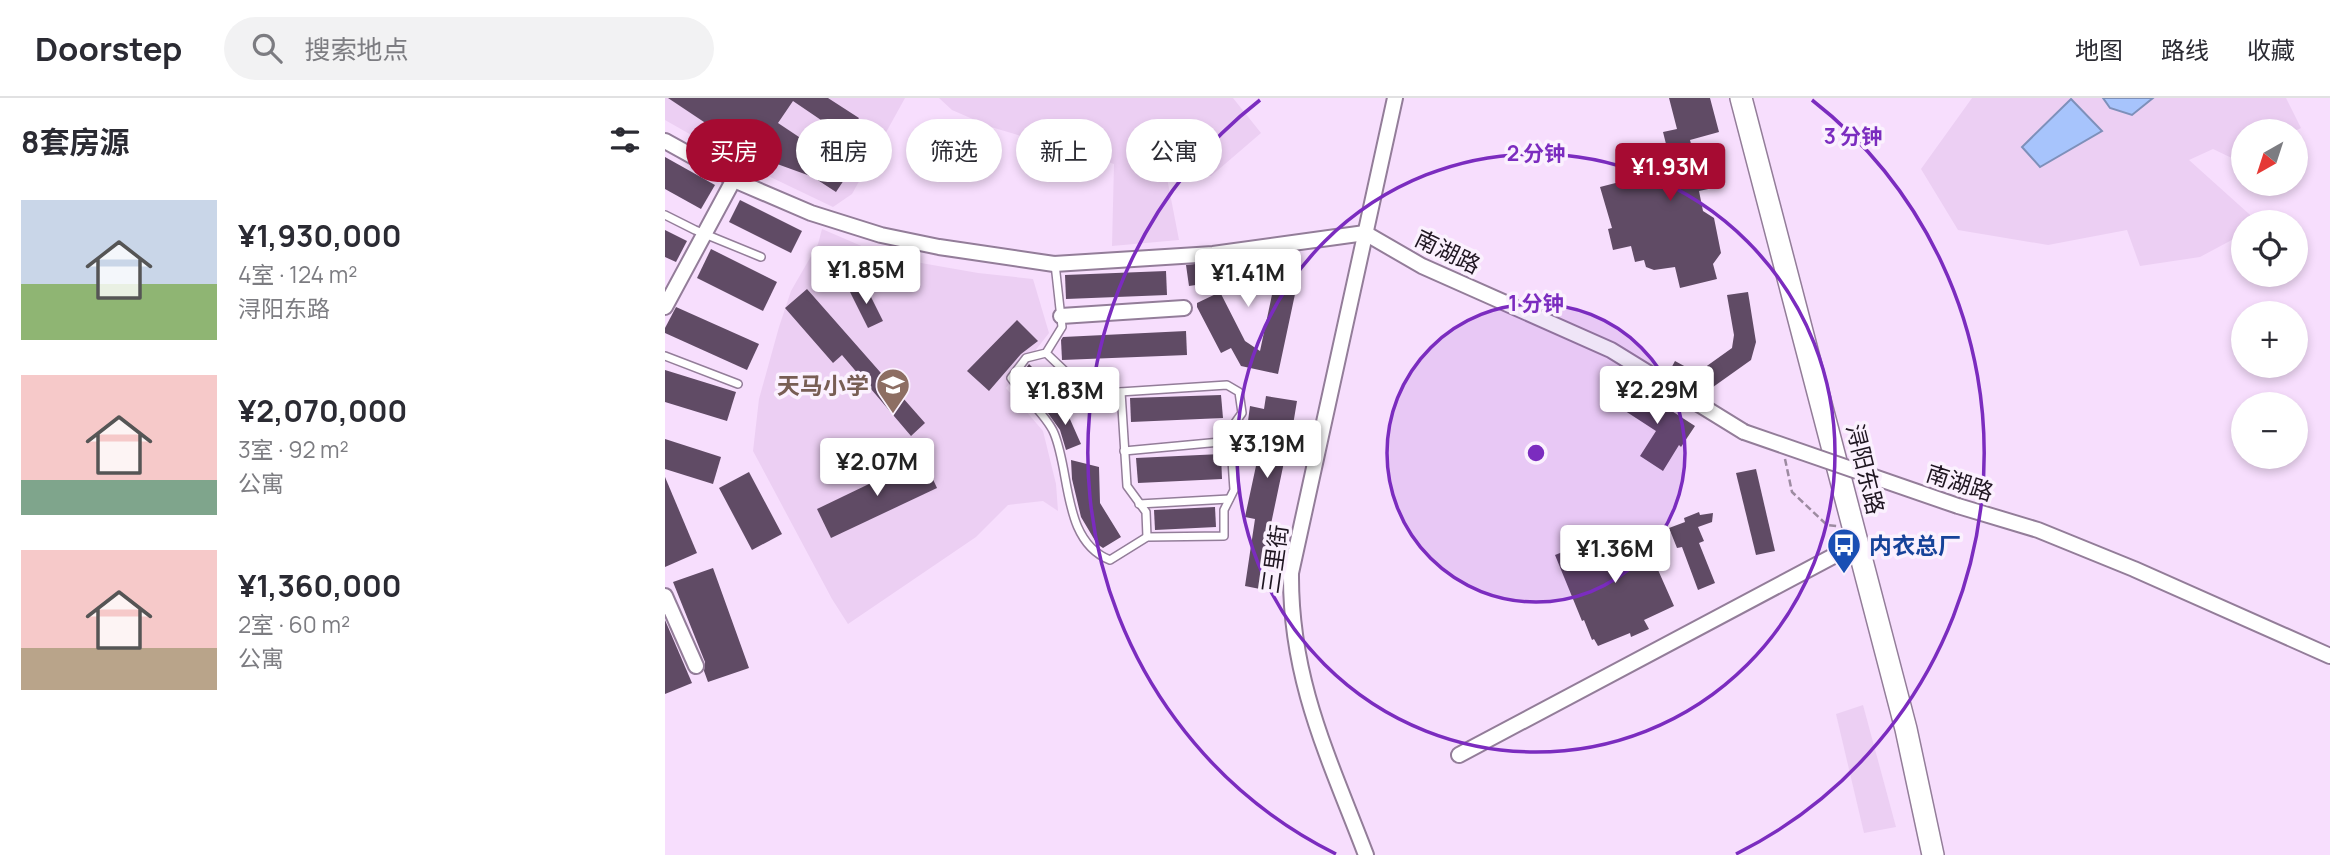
<!DOCTYPE html>
<html lang="zh">
<meta charset="utf-8">
<style>
body{margin:0;font-family:Manrope,"Noto Sans SC",sans-serif;background:#f2f2f3;color:#2b2b33;height:100vh;display:flex;flex-direction:column;font-size:26px;white-space:nowrap}
*{box-sizing:border-box;margin:0}
p{font-size:23px;color:#7c7c81}
.icon{flex:none;width:38px;height:38px;fill:none;stroke:currentColor;stroke-width:2;stroke-linecap:round;stroke-linejoin:round}
.map{position:relative;flex:1;overflow:hidden}
.panel{display:flex;flex-direction:column;background:#fff;width:665px}
.panel>*{flex:none}
.guide{position:absolute;left:21px;top:21px;width:665px;height:63px;display:flex;gap:14px}
.needle{width:46px;rotate:219deg}
.tools{position:absolute;left:1566px;top:21px;display:grid;gap:14px}
.tools a{display:grid;place-items:center;width:77px;height:77px;border-radius:50%;background:#fff;box-shadow:0 4px 10px #0003;font-size:35px}
.price{position:absolute;translate:-50% -60px;padding:0 16px;border-radius:7px;background:#fff;color:#222;font-size:23px;line-height:46px;filter:drop-shadow(0 2px 4px #0008)}
.price::after{content:'';position:absolute;left:50%;top:42px;width:21px;height:16px;margin-left:-10px;background:inherit;clip-path:polygon(0 0,100% 0,50% 100%)}
.price.active{background:#a60b32;color:#fff}
ul{padding:0;list-style:none}
li{display:flex;align-items:center;gap:21px;height:175px;padding:0 21px}
li span{display:grid;place-items:center;flex:none;width:196px;height:140px;border-radius:0px;color:#555}
li>.icon{margin-inline-start:auto}
span .icon{width:84px;height:84px;fill:#fffc;stroke-width:1}
li b{font-size:30px}
h2{display:flex;justify-content:space-between;align-items:center;height:84px;padding:0 21px;font-size:30px}
.pill{padding:0 24px;border-radius:32px;background:#fff;box-shadow:0 4px 10px #0003;font-size:24px;line-height:63px}
.pill.active{background:#a60b32;color:#fff}
header{display:flex;align-items:center;gap:42px;box-sizing:border-box;height:98px;padding:0 35px;background:#fff;border-bottom:2px solid #e1e1e2}
header strong{font-size:33px}
nav{display:flex;gap:38px;margin-inline-start:auto;font-size:24px}
.search{width:490px;height:63px;background:#f2f2f3;display:flex;align-items:center;gap:18px;box-sizing:border-box;padding:0 24px;border-radius:38px;color:#7c7c81;font-size:26px}
main{display:flex;flex:1;min-height:0}
.map>svg:first-child{display:block}
.built{fill:#eccff3}
.water{fill:#a7c4fc;stroke:#7e90ba;stroke-width:2}
.building{fill:#604b65}
.lines{fill:none;stroke-linecap:round;stroke-linejoin:round}
.lane-casing{stroke:#937d99;stroke-width:10}
.street-casing{stroke:#937d99;stroke-width:18}
.secondary-casing{stroke:#937d99;stroke-width:24}
.path{stroke:#9d8ba1;stroke-width:2.5;stroke-dasharray:7 3.5;stroke-linecap:butt}
.lane{stroke:#fff;stroke-width:7}
.street{stroke:#fff;stroke-width:14}
.secondary{stroke:#fff;stroke-width:21}
.street-bridge-casing{stroke:#937d99;stroke-width:18;stroke-linecap:butt}
.street-bridge{stroke:#fff;stroke-width:14}
.ring{fill:none;stroke:#7b2cbf;stroke-width:3.5}
.labels{text-anchor:middle;dominant-baseline:central;stroke-width:7;stroke-linejoin:round;paint-order:stroke}
.street-label{font-size:23px;fill:#1f1621;stroke:#fbf1fe}
.education-label{font-size:23px;font-weight:bold;fill:#785e54;stroke:#fbf1fe;text-anchor:end}
.transit-label{font-size:23px;font-weight:bold;fill:#164399;stroke:#fbf1fe;text-anchor:start}
.centre{fill:#7b2cbf;stroke:#fbf1fe;stroke-width:3.5}
.ring-label{font-size:21px;text-anchor:middle;font-weight:bold;fill:#7b2cbf;stroke:#fbf1fe;stroke-width:7;stroke-linejoin:round;paint-order:stroke}
</style>
<header>
<strong>Doorstep</strong>
<div class="search"><svg class="icon" aria-label="search" viewBox="0 0 24 24"><circle cx="10" cy="10" r="6"/><path d="M15 15l6 6"/></svg>搜索地点</div>
<nav><a>地图</a><a>路线</a><a>收藏</a></nav>
</header>
<main>
<section class="panel">
<h2>8套房源<svg class="icon" aria-label="filters" viewBox="0 0 24 24"><path d="M4 7h16M4 17h16"/><circle cx="9" cy="7" r="2"/><circle cx="15" cy="17" r="2"/></svg></h2>
<ul>
<li><span style="background:linear-gradient(#c9d6e8 60%,#8fb573 0)"><svg class="icon" aria-label="home" viewBox="0 0 24 24"><path d="M3 11l9-7 9 7M6 9v11h12V9"/></svg></span><div><b>¥1,930,000</b><p>4室 · 124 m²</p><p>浔阳东路</p></div></li>
<li><span style="background:linear-gradient(#f6c9c9 75%,#7fa58c 0)"><svg class="icon" aria-label="home" viewBox="0 0 24 24"><path d="M3 11l9-7 9 7M6 9v11h12V9"/></svg></span><div><b>¥2,070,000</b><p>3室 · 92 m²</p><p>公寓</p></div></li>
<li><span style="background:linear-gradient(#f6c9c9 70%,#b9a48a 0)"><svg class="icon" aria-label="home" viewBox="0 0 24 24"><path d="M3 11l9-7 9 7M6 9v11h12V9"/></svg></span><div><b>¥1,360,000</b><p>2室 · 60 m²</p><p>公寓</p></div></li>
</ul>
</section>
<div class="map">
<svg width="1665" height="757" viewBox="0 0 1665 757">
<rect width="100%" height="100%" fill="#f7defd"/>
<g class="built">
<polygon points="0,0 240,0 187,96 168,109 72,63 0,22"/>
<polygon points="274,0 568,0 596,35 546,78 501,75 514,142 447,148 449,66 326,29 287,12"/>
<polygon points="1307,0 1621,0 1636,30 1630,33 1578,33 1578,60 1573,63 1548,51 1524,62 1593,124 1578,124 1578,136 1535,159 1475,168 1462,132 1383,147 1293,132 1256,71"/>
<polygon points="157,131 222,159 313,175 368,181 384,235 341,290 378,333 391,386 393,413 378,403 343,407 311,439 183,526 167,501 88,353 94,301 114,229 126,193 153,146"/>
<polygon points="1198,607 1231,729 1199,735 1171,616"/>
</g>
<g class="water">
<polygon points="1438,0 1488,0 1467,17 1445,10"/>
<polygon points="1406,1 1437,33 1375,69 1357,49"/>
</g>
<g class="building">
<polygon points="3,0 163,0 194,20 181,39 128,3 113,25 185,73 171,94 148,79 90,58"/>
<polygon points="1004,0 1045,0 1054,34 1025,42 1031,64 1042,62 1048,90 1034,93 1038,113 1049,120 1056,155 1048,166 1052,181 1015,190 1010,169 989,172 981,169 979,162 970,164 966,148 948,152 943,131 947,130 935,89 970,80 968,75 1006,66 998,34 1012,31"/>
<polygon points="0,59 50,87 36,111 0,91"/>
<polygon points="75,102 137,133 126,155 64,124"/>
<polygon points="0,132 22,143 11,164 0,159"/>
<polygon points="46,151 112,184 98,213 32,180"/>
<polygon points="610,157 633,182 613,276 576,268 566,250 556,255 532,209 532,205 555,194 580,243 595,253 608,192 598,177 524,188 521,167"/>
<polygon points="501,173 502,197 401,201 400,177"/>
<polygon points="199,185 218,223 203,230 184,192"/>
<polygon points="142,191 260,325 246,338 177,257 168,265 120,210"/>
<polygon points="1083,194 1091,244 1086,262 1041,294 1004,274 1010,263 1032,275 1067,250 1069,237 1062,197"/>
<polygon points="11,209 94,246 82,272 0,235 0,230"/>
<polygon points="352,222 373,243 356,256 324,293 302,273"/>
<polygon points="521,233 522,257 397,262 396,242 398,239"/>
<polygon points="364,266 394,296 380,310 354,280"/>
<polygon points="0,272 71,294 62,323 0,304"/>
<polygon points="965,286 1030,328 1016,349 1014,347 998,373 975,358 991,333 951,307"/>
<polygon points="556,297 558,320 466,324 465,300"/>
<polygon points="601,298 632,303 625,345 623,345 606,426 611,427 600,492 580,488 590,421 580,419 597,340 581,338 585,308 599,311"/>
<polygon points="400,310 416,346 401,352 395,332 380,311"/>
<polygon points="0,341 56,359 48,386 0,371"/>
<polygon points="556,356 557,381 473,385 471,360"/>
<polygon points="258,360 272,390 166,440 152,411"/>
<polygon points="406,362 434,369 435,405 456,439 438,450 432,446 416,419 407,381"/>
<polygon points="1091,371 1110,453 1091,457 1071,375"/>
<polygon points="84,374 117,436 87,452 54,390"/>
<polygon points="0,379 32,455 0,469"/>
<polygon points="550,409 551,429 490,432 489,412"/>
<polygon points="1034,414 1035,417 1048,415 1047,424 1033,429 1039,443 1034,445 1050,485 1033,492 1017,449 1012,450 1004,430 1020,424 1019,420"/>
<polygon points="974,429 1009,508 979,522 984,531 966,539 965,535 933,548 929,541 927,542 919,522 917,523 890,457 940,437 942,443"/>
<polygon points="48,470 84,570 43,584 39,573 40,564 8,484"/>
<polygon points="0,522 27,585 0,596"/>
</g>
<g class="lines">
<g class="lane-casing">
<g id="lane">
<polyline points="0,117 30,132 96,159"/>
<path d="M381,255L424,296L562,287L574,294L577,315L565,332L569,392L559,412V438L482,439L445,462C397,443 406,375 389,335C382,318 357,296 346,280L361,260L381,255L397,229L390,166"/>
<polyline points="0,258 73,286"/>
<polyline points="456,294 462,388 481,414 482,439"/>
<polyline points="459,353 566,343"/>
<polyline points="474,406 564,401"/>
</g>
</g>
<g class="street-casing">
<g id="street">
<polyline points="0,43 76,85 146,115 216,137 274,149 389,166 548,156 700,135 757,168 946,252 1079,334"/>
<polyline points="0,209 69,81"/>
<polyline points="396,218 519,210"/>
<polyline points="1293,408 1373,432 1469,471 1665,558"/>
<polyline points="0,498 31,568"/>
<polyline points="794,657 1193,445"/>
<path d="M701,757C664,660 625,582 626,475L730,0"/>
</g>
</g>
<g class="secondary-casing">
<polyline id="secondary" points="1076,0 1241,631 1268,757"/>
</g>
<polyline class="path" points="1120,361 1127,394 1162,427 1172,428"/>
<use href="#lane" class="lane"/>
<use href="#street" class="street"/>
<use href="#secondary" class="secondary"/>
<g class="street-bridge-casing">
<polyline id="street-bridge" points="1079,334 1293,408"/>
</g>
<use href="#street-bridge" class="street-bridge"/>
</g>
<circle cx="871" cy="355" r="149" fill="#7b2cbf" fill-opacity=".12"/>
<g class="ring">
<circle cx="871" cy="355" r="149"/>
<circle cx="871" cy="355" r="299"/>
<path d="M671 756A448 448 0 0 1 595 2M1147 2A448 448 0 0 1 1071 756"/>
</g>
<defs>
<g id="school-pin" transform="scale(1.75)"><path d="M0 17L-7.5 6A9.5 9.5 0 1 1 7.5 6Z" fill="#8d6e63" stroke="#fbf1fe"/><path d="M0-5L7-2L0 1L-7-2ZM-4 1L0 2.5L4 1V4Q0 6-4 4Z" fill="#fff"/></g>
<g id="bus-pin" transform="scale(1.75)"><path d="M0 17L-7.5 6A9.5 9.5 0 1 1 7.5 6Z" fill="#1a4fb4" stroke="#fbf1fe"/><path d="M-5-6H5V4H4V6H2V4H-2V6H-4V4H-5ZM-3.5-4V0h7V-4ZM-3.5 1.2v1.5H-2V1.2ZM2 1.2v1.5H3.5V1.2Z" fill="#fff"/></g>
</defs>
<g fill-rule="evenodd">
<use href="#school-pin" x="228" y="287"/>
<use href="#bus-pin" x="1179" y="447"/>
</g>
<g class="labels">
<g class="street-label">
<text transform="translate(783 153) rotate(26)">南湖路</text>
<text transform="translate(1201 371) rotate(76)">浔阳东路</text>
<text transform="translate(1295 384) rotate(18)">南湖路</text>
<text transform="translate(609 461) rotate(-82)">三里街</text>
</g>
<g class="education-label">
<text x="204" y="287">天马小学</text>
</g>
<g class="transit-label">
<text x="1204" y="447">内衣总厂</text>
</g>
</g>
<circle cx="871" cy="355" r="10" class="centre"/>
<g class="ring-label">
<text x="1188" y="46">3 分钟</text>
<text x="871" y="63">2 分钟</text>
<text x="871" y="213">1 分钟</text>
</g>
</svg>
<div class="tools">
<a><svg class="needle" viewBox="-14 -14 28 28"><path d="M0-13l5 13h-10z" fill="#e53935"/><path d="M0 13l5-13h-10z" fill="#7c7c81"/></svg></a>
<a><svg class="icon" aria-label="locate" viewBox="0 0 24 24"><circle cx="12" cy="12" r="6"/><path d="M12 2v4M12 18v4M2 12h4M18 12h4"/></svg></a>
<a>+</a>
<a>−</a>
</div>
<b class="price active" style="left:1005px;top:105px">¥1.93M</b>
<b class="price" style="left:201px;top:208px">¥1.85M</b>
<b class="price" style="left:583px;top:211px">¥1.41M</b>
<b class="price" style="left:992px;top:328px">¥2.29M</b>
<b class="price" style="left:400px;top:329px">¥1.83M</b>
<b class="price" style="left:602px;top:382px">¥3.19M</b>
<b class="price" style="left:212px;top:400px">¥2.07M</b>
<b class="price" style="left:950px;top:487px">¥1.36M</b>
<div class="guide">
<a class="pill active">买房</a>
<a class="pill">租房</a>
<a class="pill">筛选</a>
<a class="pill">新上</a>
<a class="pill">公寓</a>
</div>
</div>
</main>
